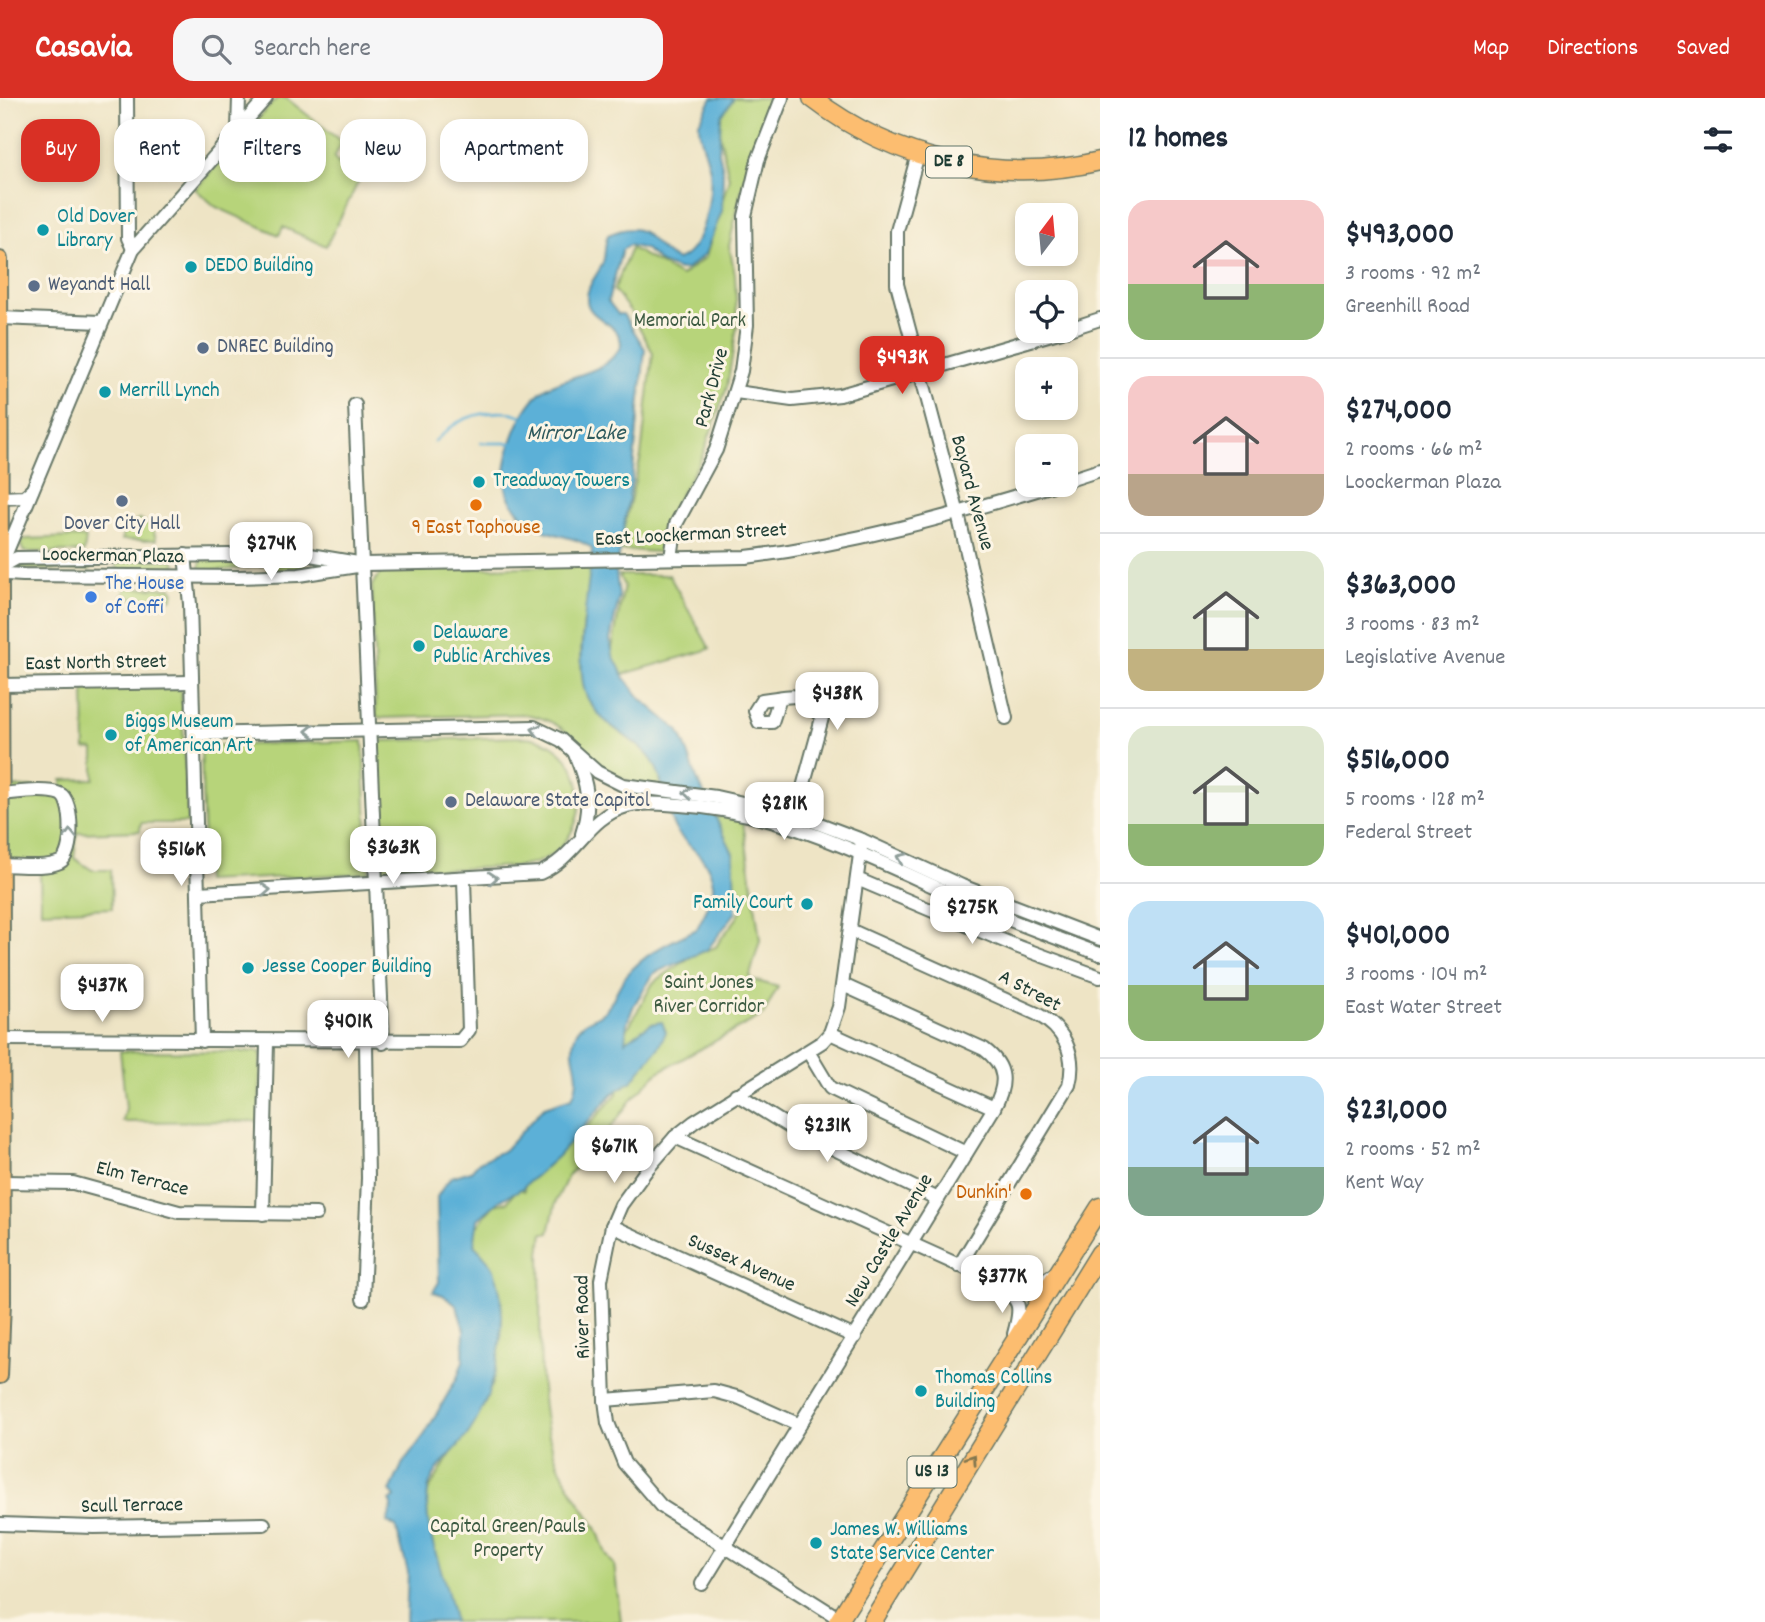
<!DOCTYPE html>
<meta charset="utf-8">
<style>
body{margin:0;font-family:Dekko,sans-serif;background:#f6f6f7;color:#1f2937;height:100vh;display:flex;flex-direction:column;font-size:26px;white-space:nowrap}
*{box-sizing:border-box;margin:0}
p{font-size:23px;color:#747a83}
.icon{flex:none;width:38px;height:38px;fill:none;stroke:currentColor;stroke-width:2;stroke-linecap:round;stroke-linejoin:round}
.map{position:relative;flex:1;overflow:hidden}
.side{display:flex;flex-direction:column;background:#fff;width:665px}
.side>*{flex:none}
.top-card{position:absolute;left:21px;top:21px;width:665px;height:63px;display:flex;gap:14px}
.needle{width:46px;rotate:16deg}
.controls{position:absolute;left:1015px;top:105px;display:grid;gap:14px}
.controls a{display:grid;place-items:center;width:63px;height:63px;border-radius:14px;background:#fff;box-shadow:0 4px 10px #0003;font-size:35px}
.price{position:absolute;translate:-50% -60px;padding:0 16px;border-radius:14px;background:#fff;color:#222;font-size:23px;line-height:46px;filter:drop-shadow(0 2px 4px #0008)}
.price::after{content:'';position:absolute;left:50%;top:42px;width:21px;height:16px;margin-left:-10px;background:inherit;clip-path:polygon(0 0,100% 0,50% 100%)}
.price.on{background:#d93025;color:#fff}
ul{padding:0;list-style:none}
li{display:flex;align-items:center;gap:21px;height:175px;padding:0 28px}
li+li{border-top:2px solid #e0e1e3}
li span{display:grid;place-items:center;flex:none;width:196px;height:140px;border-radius:21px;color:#555}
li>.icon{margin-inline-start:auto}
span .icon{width:84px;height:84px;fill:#fffc;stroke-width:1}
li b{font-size:30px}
h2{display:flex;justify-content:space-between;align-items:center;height:84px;padding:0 28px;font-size:30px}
.chip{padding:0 24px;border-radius:21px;background:#fff;box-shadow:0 4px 10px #0003;font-size:24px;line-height:63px}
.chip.on{background:#d93025;color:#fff}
header{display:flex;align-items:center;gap:42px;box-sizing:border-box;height:98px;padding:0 35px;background:#d93025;color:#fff}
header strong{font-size:33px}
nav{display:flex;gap:38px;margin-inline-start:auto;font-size:24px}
.search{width:490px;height:63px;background:#f6f6f7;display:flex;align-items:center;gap:18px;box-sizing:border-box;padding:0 24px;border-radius:21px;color:#747a83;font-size:26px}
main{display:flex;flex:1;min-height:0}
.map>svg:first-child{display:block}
.green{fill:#b7d47a;stroke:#6b8857;stroke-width:2}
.water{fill:#5bb0d7;stroke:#3d7686;stroke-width:2}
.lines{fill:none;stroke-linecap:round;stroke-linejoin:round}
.stream{stroke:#5bb0d7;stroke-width:2.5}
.minor-casing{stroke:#677767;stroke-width:16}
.major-casing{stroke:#677767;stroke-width:18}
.highway-casing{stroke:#677767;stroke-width:21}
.minor{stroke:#fff;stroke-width:12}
.major{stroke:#fcbd6f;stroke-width:14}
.highway{stroke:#fcbd6f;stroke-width:18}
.oneway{stroke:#8f9e9a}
.oneway2{stroke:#82774f}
.culture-dot{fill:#0f9aa8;stroke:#fcf5e5;stroke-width:2.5}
.service-dot{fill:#5c6f8a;stroke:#fcf5e5;stroke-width:2.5}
.food-dot{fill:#e8710a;stroke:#fcf5e5;stroke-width:2.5}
.shop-dot{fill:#3f7fe0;stroke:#fcf5e5;stroke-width:2.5}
.labels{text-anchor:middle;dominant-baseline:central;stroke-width:6;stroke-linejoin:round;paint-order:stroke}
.shield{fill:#fcf5e5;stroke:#617469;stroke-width:2}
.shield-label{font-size:19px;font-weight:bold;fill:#1f3d34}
.culture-label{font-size:21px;fill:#0d838f;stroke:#fcf5e5;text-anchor:start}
.service-label{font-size:21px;fill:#4e5e75;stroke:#fcf5e5;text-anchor:start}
.park-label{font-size:21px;fill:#3d5b42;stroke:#fcf5e5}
.street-label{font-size:21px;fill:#1f3d34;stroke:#fcf5e5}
.food-label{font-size:21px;fill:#c56008;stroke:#fcf5e5}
.shop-label{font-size:21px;fill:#366cbe;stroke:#fcf5e5;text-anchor:start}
.water-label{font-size:23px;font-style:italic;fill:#2e5a5d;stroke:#fcf5e5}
</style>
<header>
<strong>Casavia</strong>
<div class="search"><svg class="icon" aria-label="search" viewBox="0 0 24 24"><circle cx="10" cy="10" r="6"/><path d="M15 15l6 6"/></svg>Search here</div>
<nav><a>Map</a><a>Directions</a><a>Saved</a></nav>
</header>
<main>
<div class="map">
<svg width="1100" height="1524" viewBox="0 0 1100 1524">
<rect width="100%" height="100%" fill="#fcf5e5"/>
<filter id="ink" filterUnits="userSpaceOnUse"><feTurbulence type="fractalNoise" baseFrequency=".0143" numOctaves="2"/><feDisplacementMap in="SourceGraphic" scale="14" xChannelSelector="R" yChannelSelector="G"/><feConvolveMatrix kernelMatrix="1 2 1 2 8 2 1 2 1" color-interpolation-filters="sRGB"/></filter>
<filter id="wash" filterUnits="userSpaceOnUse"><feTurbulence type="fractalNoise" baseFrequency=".00686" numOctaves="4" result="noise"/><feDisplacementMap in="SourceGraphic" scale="28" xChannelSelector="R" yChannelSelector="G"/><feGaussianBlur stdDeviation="1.57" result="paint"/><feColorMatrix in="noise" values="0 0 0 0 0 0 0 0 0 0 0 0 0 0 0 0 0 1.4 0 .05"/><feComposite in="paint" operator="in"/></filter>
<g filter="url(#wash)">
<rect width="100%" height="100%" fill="#eee4c5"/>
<g class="green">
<polygon points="277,0 286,0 342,44 334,60 339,66 349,51 375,51 326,148 283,129 279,137 216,109 195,91"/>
<polygon points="734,0 772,0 743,86 729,148 735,176 737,228 727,289 701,361 667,419 659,454 621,452 619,449 641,358 653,255 631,214 614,192 631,150 681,178 706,159 729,80 719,33 722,15"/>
<polygon points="140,421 153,429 156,442 122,442 125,429"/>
<polygon points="76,439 86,440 84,454 24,454 20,446 25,441"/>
<path d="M265,460L261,467C252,470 208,474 200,471V465L202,462Z"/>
<polygon points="275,461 306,461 306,471 267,473"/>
<polygon points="119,462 173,462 176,465 172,475 121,474 116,469"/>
<polygon points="88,464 93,466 90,472 9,471 11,465"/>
<path d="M591,467C589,507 573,557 586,595C598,631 651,646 659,672C661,677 660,683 661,688C651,687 638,688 628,683C585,665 575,621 522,616L381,620L376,617L372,487L382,473Z"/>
<polygon points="619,477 669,477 710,551 617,578 611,556 624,488"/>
<polygon points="126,490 172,490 174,495 171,501 127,500 123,498"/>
<polygon points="84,590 181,590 188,725 141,725 140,733 77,735 74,760 92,772 111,772 112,810 41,813 40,773 0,773 0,689 62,690 62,682 94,681 94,652 85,651"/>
<path d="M524,639C600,645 597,757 522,768L383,774L378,643Z"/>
<polygon points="363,643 369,775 205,783 201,648"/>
<path d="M711,717L743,723L760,842L749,881L778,889L763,917L658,974L631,1002L613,1027L568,1078L556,1103L549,1135H543L540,1155C542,1218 534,1299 555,1358C565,1385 580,1405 595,1428C602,1440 603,1457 614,1466L621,1524H440L421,1405L493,1286L471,1127H479C480,1124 491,1110 494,1107L507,1104L518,1090L524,1093L525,1080L530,1082L548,1067L552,1052L587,1029L617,996L623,939L653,885L692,858L716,849C724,832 744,820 745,798C725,777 713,745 711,717Z"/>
<polygon points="120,953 261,954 259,1023 123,1024 126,1010"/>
</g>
<path class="water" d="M712,0H734L721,19L719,54L723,72L722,113L705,156L687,171L679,172L661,165L645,151L629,147L622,152L608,203L618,216H623L645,251L632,382L616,474L619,499L610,542L613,557L624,579L641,601L678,632L685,647L697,681L733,755L736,814L707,852L654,875L634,907L627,925L625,943L651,926L662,924L666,934L659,949L632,983L612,996L558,1058L521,1091L499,1103L478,1121L474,1147C481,1154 490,1163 494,1172C512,1219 497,1291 470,1333C458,1352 431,1370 428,1393C422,1439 449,1480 454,1524H406L408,1474L396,1429L387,1424L392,1410L390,1403L395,1399L390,1393L402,1367L425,1336L457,1280L463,1263L464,1232L457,1208L443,1197L433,1194L439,1184L437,1099L442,1091L451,1079L471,1073L479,1064L505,1052L544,1009L572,1000C585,971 567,963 575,938C581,920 597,923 607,911C614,901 618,888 626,878C646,854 670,844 697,831C703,817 715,801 713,786C709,759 693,754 678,735C664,717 666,677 648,657C629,636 602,629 587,599C573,571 590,486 592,451C577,436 541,440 521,417C516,411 509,402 507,394C498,366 521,303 548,289C574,275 605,277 621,248C622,223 586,223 587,200C587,187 598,177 603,164C606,155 604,146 608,137C651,118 647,149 677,162C703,154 713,97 710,73C708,57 698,41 699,25Z"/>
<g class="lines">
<g class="stream">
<path d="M434,344C442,337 451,327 461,323C476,315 507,310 522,318"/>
<polyline points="481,345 515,345"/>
<polyline points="497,416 524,420"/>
</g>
</g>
</g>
<g filter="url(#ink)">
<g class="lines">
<g class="minor-casing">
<g id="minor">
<polyline points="127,0 128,140 133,151"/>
<polyline points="238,32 239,0"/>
<polyline points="918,56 897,133 897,186 958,416 1006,620"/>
<polyline points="0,220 101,224"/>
<polyline points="1066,232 1100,221"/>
<polyline points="736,294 792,302 840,297 1062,233"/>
<polyline points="355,307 383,945"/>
<polyline points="1066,383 1100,372"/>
<polyline points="1,400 24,399 32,392"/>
<polyline points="185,457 190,506 202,943"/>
<polyline points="671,460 676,426 716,352 741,273 747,227 745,118 758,62 782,0"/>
<polyline points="2,465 133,151 266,0"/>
<path d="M1,469L17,460L304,456L364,466L746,459C851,446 952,418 1053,387"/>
<polyline points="1,469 7,476 23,477 238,479 299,477 357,468"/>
<polyline points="1,587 192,584"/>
<path d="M779,603L772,624H759L755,613L762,602C777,600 792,596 806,600L822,620L794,722"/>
<polyline points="194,636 534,629 561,642 597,674 623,687 716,699 796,717 862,742 962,788 1100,841"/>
<path d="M575,656C587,685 592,705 582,736"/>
<path d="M0,696C17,695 44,690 60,696C74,702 74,757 60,764C45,771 17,767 0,767"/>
<polyline points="857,781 1016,848 1100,879"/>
<path d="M198,795L540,775C578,758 587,719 627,708C644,704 662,706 680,707C789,713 888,769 986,812C1023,828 1062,842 1100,856"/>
<path d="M850,832L1037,916C1064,931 1077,956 1069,987L959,1168"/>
<polyline points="830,935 994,1010"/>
<polyline points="0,941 460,943 469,932 464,782"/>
<polyline points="809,955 830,990 966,1055"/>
<polyline points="736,996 791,1030 938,1101"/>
<polyline points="675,1039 994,1183 1036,1188 1056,1175"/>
<polyline points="2,1084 73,1085 179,1114 316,1116"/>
<polyline points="263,1116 267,945"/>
<polyline points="612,1128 855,1239"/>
<path d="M997,1185C1021,1203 1022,1207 1014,1236"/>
<polyline points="363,1201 368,1080 366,945"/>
<polyline points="605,1302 714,1293 740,1300 800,1327"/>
<polyline points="0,1426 94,1429 264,1426"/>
<path d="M702,1486L994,1010C1007,986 1007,968 984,951L843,887"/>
<polyline points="840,1521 661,1408 624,1365 608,1325 605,1302 601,1182 612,1128 621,1107 648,1070 675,1039 694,1024 822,944 830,935 839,909 862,742"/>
</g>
</g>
<g class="major-casing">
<polyline id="major" points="0,161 3,1204 0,1278"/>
</g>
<g class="highway-casing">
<g id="highway">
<path d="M812,0C894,63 1000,87 1100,63"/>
<polyline points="838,1524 1100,1109"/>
<polyline points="872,1524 1100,1155"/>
</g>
</g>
<use href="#minor" class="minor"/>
<use href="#major" class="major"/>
<use href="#highway" class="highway"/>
</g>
<defs><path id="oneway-chevron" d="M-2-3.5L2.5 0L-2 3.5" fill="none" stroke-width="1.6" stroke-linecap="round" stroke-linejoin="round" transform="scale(1.75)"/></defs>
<g class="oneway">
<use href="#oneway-chevron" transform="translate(536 632) rotate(-166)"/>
<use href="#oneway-chevron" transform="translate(310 633) rotate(179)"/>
<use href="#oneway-chevron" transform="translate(688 695) rotate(-174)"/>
<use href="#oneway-chevron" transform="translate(70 736) rotate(-91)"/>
<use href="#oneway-chevron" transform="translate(901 760) rotate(-156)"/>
<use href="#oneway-chevron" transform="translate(493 780) rotate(-3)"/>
<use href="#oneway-chevron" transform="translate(266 792) rotate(-3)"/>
</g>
<use class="oneway2" href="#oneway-chevron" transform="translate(972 1361) rotate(-56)"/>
</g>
<g class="culture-dot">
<circle cx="43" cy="132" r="7"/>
<circle cx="191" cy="169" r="7"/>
<circle cx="105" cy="294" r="7"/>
<circle cx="479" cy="384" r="7"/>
<circle cx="419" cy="548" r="7"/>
<circle cx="111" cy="637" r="7"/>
<circle cx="807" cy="806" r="7"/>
<circle cx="248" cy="870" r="7"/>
<circle cx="921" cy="1293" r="7"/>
<circle cx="816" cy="1445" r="7"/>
</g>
<g class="service-dot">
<circle cx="34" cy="188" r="7"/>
<circle cx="203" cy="250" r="7"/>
<circle cx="122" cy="403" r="7"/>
<circle cx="451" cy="704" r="7"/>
</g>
<g class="food-dot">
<circle cx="476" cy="407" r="7"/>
<circle cx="1026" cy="1096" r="7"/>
</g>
<circle class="shop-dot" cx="91" cy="499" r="7"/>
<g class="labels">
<g class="shield">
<rect x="926" y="48.5" width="46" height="31" rx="5"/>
<rect x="907.5" y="1358.5" width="49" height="31" rx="5"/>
</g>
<g class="shield-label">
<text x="949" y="64">DE 8</text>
<text x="932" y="1374">US 13</text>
</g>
<g class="culture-label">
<text x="57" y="120">Old Dover<tspan x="57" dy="24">Library</tspan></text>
<text x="205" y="169">DEDO Building</text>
<text x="119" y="294">Merrill Lynch</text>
<text x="493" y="384">Treadway Towers</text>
<text x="433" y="536">Delaware<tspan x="433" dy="24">Public Archives</tspan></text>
<text x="125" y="625">Biggs Museum<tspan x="125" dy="24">of American Art</tspan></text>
<text x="793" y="806" text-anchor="end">Family Court</text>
<text x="262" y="870">Jesse Cooper Building</text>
<text x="935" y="1281">Thomas Collins<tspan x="935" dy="24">Building</tspan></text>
<text x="830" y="1433">James W. Williams<tspan x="830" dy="24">State Service Center</tspan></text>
</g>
<g class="service-label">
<text x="48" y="188">Weyandt Hall</text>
<text x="217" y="250">DNREC Building</text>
<text x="122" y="427" text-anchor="middle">Dover City Hall</text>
<text x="465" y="704">Delaware State Capitol</text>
</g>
<g class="park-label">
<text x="690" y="224">Memorial Park</text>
<text x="709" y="886">Saint Jones<tspan x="709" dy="24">River Corridor</tspan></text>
<text x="508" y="1430">Capital Green/Pauls<tspan x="508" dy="24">Property</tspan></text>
</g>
<g class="street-label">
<text transform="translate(713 290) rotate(-75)">Park Drive</text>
<text transform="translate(971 395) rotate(75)">Bayard Avenue</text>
<text transform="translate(691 438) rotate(-3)">East Loockerman Street</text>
<text transform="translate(113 459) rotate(1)">Loockerman Plaza</text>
<text transform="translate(96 566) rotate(-1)">East North Street</text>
<text transform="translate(1029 894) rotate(28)">A Street</text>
<text transform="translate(142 1082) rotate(14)">Elm Terrace</text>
<text transform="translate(890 1143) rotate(-59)">New Castle Avenue</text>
<text transform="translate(741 1166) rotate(24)">Sussex Avenue</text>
<text transform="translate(584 1219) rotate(-91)">River Road</text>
<text transform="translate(132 1409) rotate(-1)">Scull Terrace</text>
</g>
<g class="food-label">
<text x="476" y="431">9 East Taphouse</text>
<text x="1012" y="1096" text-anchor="end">Dunkin'</text>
</g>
<g class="shop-label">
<text x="105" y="487">The House<tspan x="105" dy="24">of Coffi</tspan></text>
</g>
<g class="water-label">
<text x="576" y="336">Mirror Lake</text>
</g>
</g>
</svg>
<div class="controls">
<a><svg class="needle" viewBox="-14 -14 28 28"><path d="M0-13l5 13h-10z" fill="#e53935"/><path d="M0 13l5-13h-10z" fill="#747a83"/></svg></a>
<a><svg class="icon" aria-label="locate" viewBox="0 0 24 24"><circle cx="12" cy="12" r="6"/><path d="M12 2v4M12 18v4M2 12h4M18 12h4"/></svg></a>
<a>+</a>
<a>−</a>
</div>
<b class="price on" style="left:902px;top:298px">$493K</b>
<b class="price" style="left:271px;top:484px">$274K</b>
<b class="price" style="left:837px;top:634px">$438K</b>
<b class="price" style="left:784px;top:744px">$281K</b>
<b class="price" style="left:393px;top:788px">$363K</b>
<b class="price" style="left:181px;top:790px">$516K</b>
<b class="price" style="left:972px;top:848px">$275K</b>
<b class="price" style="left:102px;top:926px">$437K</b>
<b class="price" style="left:348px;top:962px">$401K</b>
<b class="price" style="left:827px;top:1066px">$231K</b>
<b class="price" style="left:614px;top:1087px">$671K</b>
<b class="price" style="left:1002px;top:1217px">$377K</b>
<div class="top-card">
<a class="chip on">Buy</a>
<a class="chip">Rent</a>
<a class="chip">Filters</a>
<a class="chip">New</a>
<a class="chip">Apartment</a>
</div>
</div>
<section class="side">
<h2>12 homes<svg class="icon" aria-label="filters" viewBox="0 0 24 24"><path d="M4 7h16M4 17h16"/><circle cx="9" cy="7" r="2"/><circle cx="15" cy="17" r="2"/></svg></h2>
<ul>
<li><span style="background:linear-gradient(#f6c9c9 60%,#8fb573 0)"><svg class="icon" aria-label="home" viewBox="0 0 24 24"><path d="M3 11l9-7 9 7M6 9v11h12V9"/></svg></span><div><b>$493,000</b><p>3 rooms · 92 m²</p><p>Greenhill Road</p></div></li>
<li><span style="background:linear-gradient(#f6c9c9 70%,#b9a48a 0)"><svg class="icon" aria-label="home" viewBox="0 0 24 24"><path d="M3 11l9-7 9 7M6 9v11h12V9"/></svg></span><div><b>$274,000</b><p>2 rooms · 66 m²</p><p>Loockerman Plaza</p></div></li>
<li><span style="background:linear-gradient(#dfe7d0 70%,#c2b280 0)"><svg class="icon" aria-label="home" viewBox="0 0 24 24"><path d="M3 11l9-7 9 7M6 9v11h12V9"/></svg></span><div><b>$363,000</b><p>3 rooms · 83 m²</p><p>Legislative Avenue</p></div></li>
<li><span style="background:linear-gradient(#dfe7d0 70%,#8fb573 0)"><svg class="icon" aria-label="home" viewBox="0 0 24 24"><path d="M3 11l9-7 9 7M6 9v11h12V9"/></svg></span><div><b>$516,000</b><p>5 rooms · 128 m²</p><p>Federal Street</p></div></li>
<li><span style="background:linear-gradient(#bfe0f5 60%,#8fb573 0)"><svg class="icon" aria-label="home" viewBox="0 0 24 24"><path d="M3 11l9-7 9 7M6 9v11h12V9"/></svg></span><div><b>$401,000</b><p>3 rooms · 104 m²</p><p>East Water Street</p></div></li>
<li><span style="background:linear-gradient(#bfe0f5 65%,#7fa58c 0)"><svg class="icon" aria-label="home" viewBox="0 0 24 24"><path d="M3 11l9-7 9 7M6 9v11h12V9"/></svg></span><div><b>$231,000</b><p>2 rooms · 52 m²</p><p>Kent Way</p></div></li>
</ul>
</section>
</main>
